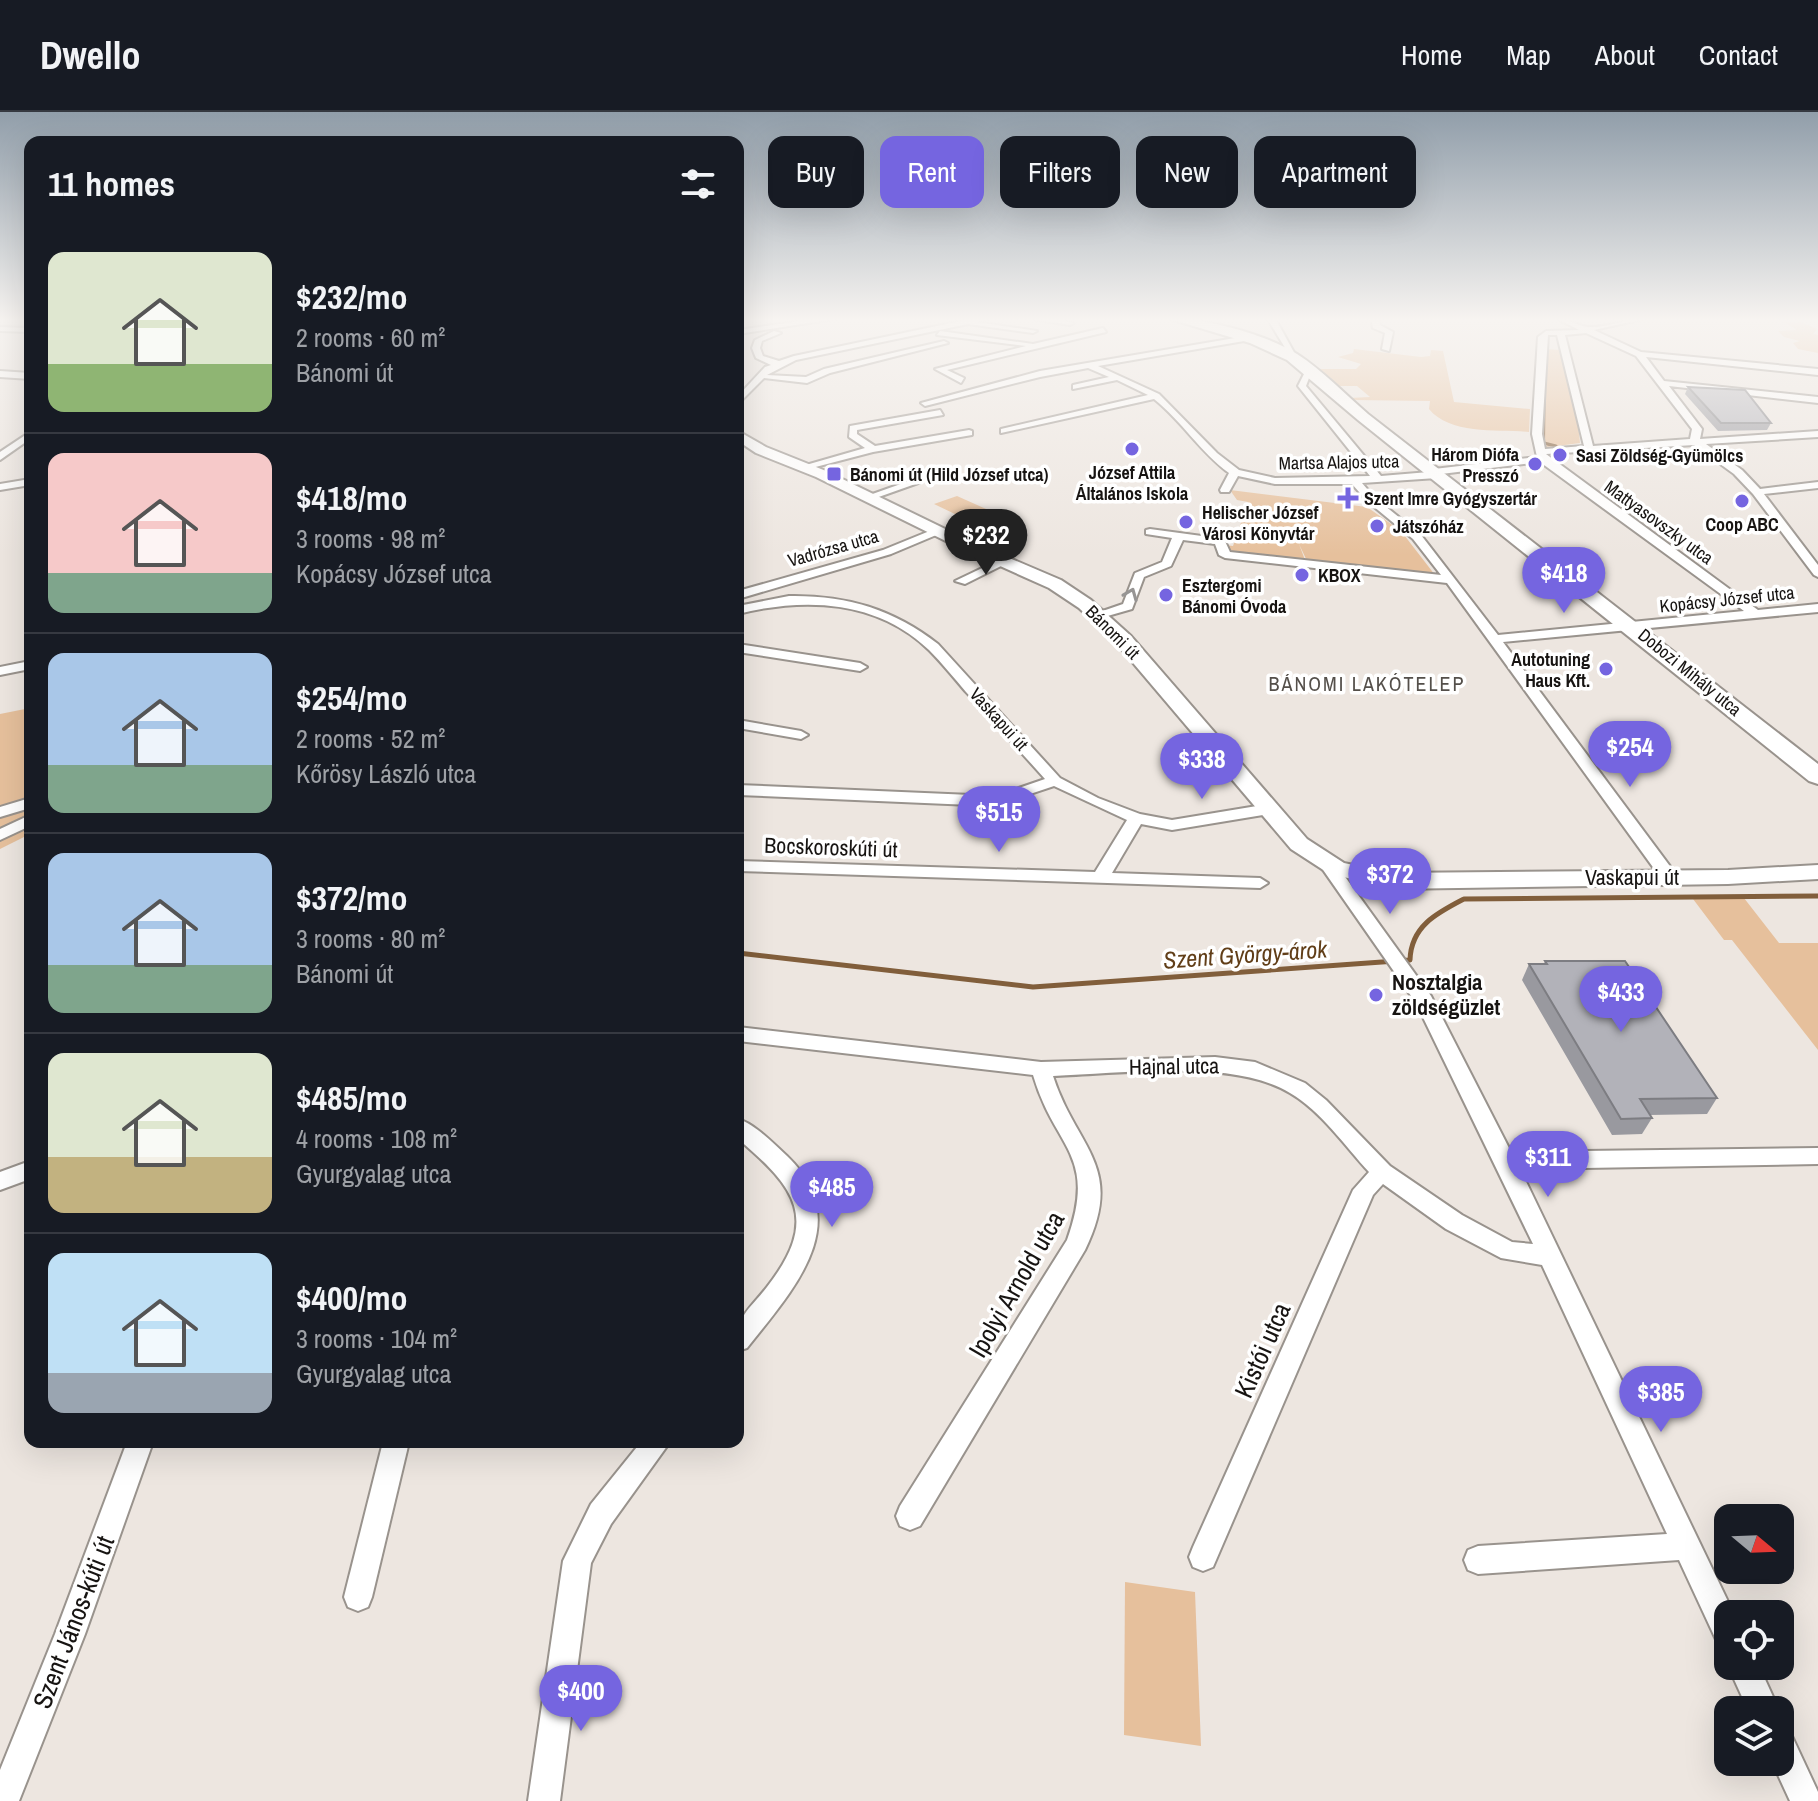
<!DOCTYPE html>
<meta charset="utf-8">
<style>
body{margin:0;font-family:"Archivo Narrow",sans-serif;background:#20242c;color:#f1f3f6;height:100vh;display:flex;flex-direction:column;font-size:30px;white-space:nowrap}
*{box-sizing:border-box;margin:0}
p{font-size:26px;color:#9ea1a6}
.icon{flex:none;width:44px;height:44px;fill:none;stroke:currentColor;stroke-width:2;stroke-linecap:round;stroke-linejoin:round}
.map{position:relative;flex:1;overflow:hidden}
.panel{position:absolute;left:24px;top:24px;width:720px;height:1312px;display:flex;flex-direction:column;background:#171b24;border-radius:16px;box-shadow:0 8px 32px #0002}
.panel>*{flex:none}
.top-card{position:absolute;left:768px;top:24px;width:760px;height:72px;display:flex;gap:16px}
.needle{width:52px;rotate:109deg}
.fabs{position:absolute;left:1714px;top:1392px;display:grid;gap:16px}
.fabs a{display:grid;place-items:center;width:80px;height:80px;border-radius:16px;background:#171b24;box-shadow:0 8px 32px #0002;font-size:40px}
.price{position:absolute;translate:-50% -68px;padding:0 18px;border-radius:28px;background:#7565e0;color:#fff;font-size:26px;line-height:52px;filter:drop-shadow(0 2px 4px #0008)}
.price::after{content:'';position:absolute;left:50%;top:48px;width:24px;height:18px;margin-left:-12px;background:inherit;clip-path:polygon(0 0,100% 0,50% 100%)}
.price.on{background:#222;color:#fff}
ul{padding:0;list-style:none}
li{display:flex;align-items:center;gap:24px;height:200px;padding:0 24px}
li+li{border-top:2px solid #363941}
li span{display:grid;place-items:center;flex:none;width:224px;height:160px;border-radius:16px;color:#555}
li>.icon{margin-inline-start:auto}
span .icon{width:96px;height:96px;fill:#fffc;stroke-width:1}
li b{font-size:34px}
h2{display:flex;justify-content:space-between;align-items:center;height:96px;padding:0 24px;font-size:34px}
.tag{padding:0 28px;border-radius:16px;background:#171b24;box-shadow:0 8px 32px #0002;font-size:28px;line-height:72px}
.tag.on{background:#7565e0;color:#fff}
header{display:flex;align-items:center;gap:48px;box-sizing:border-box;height:112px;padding:0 40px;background:#171b24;border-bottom:2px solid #363941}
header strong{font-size:38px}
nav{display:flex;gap:44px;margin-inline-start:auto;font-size:28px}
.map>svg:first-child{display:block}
.green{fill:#e6c09c}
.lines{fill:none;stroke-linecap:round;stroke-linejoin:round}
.stream-far2{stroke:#815e3b;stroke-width:2}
.stream-far1{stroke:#815e3b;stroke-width:3}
.stream{stroke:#815e3b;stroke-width:5}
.minor-casing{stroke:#99938d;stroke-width:4}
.secondary-casing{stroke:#99938d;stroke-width:4}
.primary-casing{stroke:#99938d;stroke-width:4}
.minor{fill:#fff;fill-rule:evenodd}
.secondary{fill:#fff;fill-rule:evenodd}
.primary{fill:#fff;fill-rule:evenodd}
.wall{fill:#99999f}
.building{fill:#b2b2b9;stroke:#7d7d82;stroke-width:2}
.oneway{stroke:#979594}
.poi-dot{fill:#7565e0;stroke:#fff;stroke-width:3}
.labels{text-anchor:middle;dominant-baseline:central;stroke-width:7;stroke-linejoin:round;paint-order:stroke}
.far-poi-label{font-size:18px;font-weight:bold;fill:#171412;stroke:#fff;text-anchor:start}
.far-street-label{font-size:18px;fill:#171412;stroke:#fff}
.far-neighbourhood-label{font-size:20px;letter-spacing:2px;fill:#544f4a;stroke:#fff}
.street-label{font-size:22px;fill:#171412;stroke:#fff}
.poi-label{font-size:22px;font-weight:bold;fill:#171412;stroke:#fff;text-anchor:start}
.water-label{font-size:24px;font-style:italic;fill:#613e18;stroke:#fff}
.near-street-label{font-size:26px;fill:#171412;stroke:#fff}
</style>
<header>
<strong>Dwello</strong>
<nav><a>Home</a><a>Map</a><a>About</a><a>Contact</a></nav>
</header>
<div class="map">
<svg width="1818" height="1689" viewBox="0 0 1818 1689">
<rect width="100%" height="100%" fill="#ede6e0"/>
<g class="green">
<polygon points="1799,209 1817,217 1813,222 1818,223 1818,241 1798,237 1793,231 1800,229 1784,225 1778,219 1797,218 1784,210 1799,211"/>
<path d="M1354,237L1421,245L1430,244L1431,238L1443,239L1454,290L1530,297L1529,320C1498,317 1450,323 1429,297L1430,289L1353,288L1349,286L1370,285L1357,274H1337L1317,257H1356L1361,252L1338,245L1353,241Z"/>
<polygon points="1544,237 1560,238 1577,302 1580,331 1542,336"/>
<polygon points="1230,378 1367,395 1401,419 1435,463 1307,449 1299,432 1305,448 1226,439 1225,433 1233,434 1248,390 1237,388"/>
<polygon points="957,384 1004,405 980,414 934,392"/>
<polygon points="30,596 30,722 0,737 0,602"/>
<polygon points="1744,786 1779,831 1818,831 1818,938 1732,828 1724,828 1693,787"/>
<polygon points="1125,1470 1195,1480 1201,1634 1124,1623"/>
</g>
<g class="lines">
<polyline class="stream-far2" points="1545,263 1544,331 1550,333"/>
<polyline class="stream-far1" points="1544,331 1556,334"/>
<path class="stream" d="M738,841L1033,875L1410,848C1411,814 1437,801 1464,787L1818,784"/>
<g class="minor-casing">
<g id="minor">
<polygon points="820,206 840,206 738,222 738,218"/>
<polygon points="975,206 990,206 977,210 1037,219 1033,221 968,212 796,248 767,263 806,265 824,257 944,229 948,231 830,261 807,271 764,266 738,292 738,284 765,255 771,253 756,246 752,236 755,228 774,219 781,221 762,229 760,236 763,244 779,249 794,244"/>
<polygon points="1026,206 1049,206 1074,211 1070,213"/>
<polygon points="1267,206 1275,206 1296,244 1290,244"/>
<polygon points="1371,206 1379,206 1380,213 1393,220 1389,239 1382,237 1385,221 1373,216"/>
<path d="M1556,206C1568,206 1577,214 1588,215C1607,216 1628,206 1648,206L1594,218L1641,240L1818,257V263L1646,245L1664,269L1818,285V291L1669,274L1702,317L1700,327L1818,319V325L1706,332L1742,358L1760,377L1818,370V376L1764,382L1818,453V465L1814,463L1753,382L1734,362L1694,333L1546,342L1758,498L1818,492V500L1503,530L1675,761L1677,765L1675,769H1663L1447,471L1225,446L1219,443L1215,432L1183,428L1171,454L1144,465L1132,497L1097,507L1091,503L1123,492L1135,461L1162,450L1172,426L1146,422V418L1150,417L1224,427L1230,440L1441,463L1413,427L1367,389L1352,372H1275L1238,364L1229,380H1221L1220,378L1229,361C1200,340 1182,309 1154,287L1001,321V317L1148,283L1117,268L1073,277V273L1109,265L1088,256L1040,265L925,294L921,291L1040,259L1247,224L1250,228L1098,254L1159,282L1217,341L1239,358L1275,366L1370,364L1298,274L1306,258H1312L1306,274L1381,364L1429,360L1434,357L1537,345L1532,322L1538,225L1546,219L1579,218ZM1586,221L1636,244L1692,317L1690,327L1593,334L1565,223ZM1548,223H1557L1584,334L1545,337L1542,322ZM1540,350L1744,499L1498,523L1421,423L1374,385L1362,371L1437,366L1441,362Z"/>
<polygon points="0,215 30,216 30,220 0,219"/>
<polygon points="1103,216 1106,220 947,258 964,266 961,271 935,257 1026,234 937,223 940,219 1033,232"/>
<polygon points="0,259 30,261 30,267 0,265"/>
<polygon points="940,298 943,303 857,318 857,322 875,334 969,318 972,319 972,323 873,340 804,358 799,355 865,336 849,325 850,314"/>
<polygon points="30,320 30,327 0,348 0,340"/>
<polygon points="943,357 952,359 873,387 864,385"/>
<polygon points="30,367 30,373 0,378 0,372"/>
<polygon points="937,416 943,419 941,421 891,442 738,487 738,479 883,438"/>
<polygon points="999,448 1009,450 965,472 955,469"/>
<path d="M789,484C846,483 893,497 938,532L1060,666L1098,686L1140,702L1172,708L1269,692L1277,697L1269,702L1172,718L1141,712L1112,761L1260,766L1268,771L1260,776L738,759V749L1095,760L1127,708L1054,674L1015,687L971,693L738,683V673L971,683L1013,678L1045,667C1019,638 993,609 966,580C954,566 942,551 929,538C877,488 805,485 738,502V494Z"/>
<polygon points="738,532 860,551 867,555 860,559 738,540"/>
<polygon points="30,549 30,557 0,563 0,555"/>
<polygon points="738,608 801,619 808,623 801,627 738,616"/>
<polygon points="30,686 30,696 0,705 0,695"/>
<polygon points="30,703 30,714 0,728 0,717"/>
<path d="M1327,747L1333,748L1431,884L1511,1040L1818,1036V1052L1520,1057L1734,1502H1728V1537L1718,1532L1679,1448L1478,1462L1468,1458L1464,1448L1468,1438L1478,1434L1667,1422L1542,1153L1501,1146L1446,1117L1383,1072L1373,1083L1213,1455L1203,1459L1193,1455L1189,1445L1193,1435L1353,1078L1369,1060C1345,1034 1321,999 1290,981C1232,946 1121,962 1053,964C1076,1036 1126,1054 1085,1138L920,1414L910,1418L900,1414L896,1404L900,1394L1067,1128C1098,1041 1055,1038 1033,963L738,929V915L1041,950L1215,945L1255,950L1305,971L1326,988L1390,1054L1462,1103L1512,1130L1533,1132L1416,891L1319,752Z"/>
<path d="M738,1007C755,1012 774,1032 787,1044C857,1111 792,1179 747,1236L738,1239C738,1200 744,1204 767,1175C820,1107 796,1076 738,1027Z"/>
<polygon points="30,1049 30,1067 0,1078 0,1060"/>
<polygon points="127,1330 153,1330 85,1522 19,1689 0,1689 0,1658 55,1522"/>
<polygon points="383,1330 409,1330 372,1485 368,1495 358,1499 348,1495 344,1485"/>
<polygon points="641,1330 670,1330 611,1412 591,1451 560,1689 528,1689 563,1449 591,1392"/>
<polygon points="1728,1554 1759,1554 1779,1598 1748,1598"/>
<polygon points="1780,1618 1791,1622 1818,1680 1818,1689 1790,1689 1772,1650 1780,1650"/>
</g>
</g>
<g class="secondary-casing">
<polygon id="secondary" points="738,319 766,335 826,359 974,431 1061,468 1091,488 1131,524 1307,727 1344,751 1391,761 1728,758 1818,753 1818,767 1728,772 1391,777 1328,761 1291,737 1117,532 1079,496 1049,476 962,437 816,365 756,341 738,329"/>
</g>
<g class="primary-casing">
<path id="primary" d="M1167,206C1205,206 1265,222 1297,242C1322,258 1345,282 1368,302L1818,652V672L1809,669L1358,308L1287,248L1250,231Z"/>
</g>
<use href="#minor" class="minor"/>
<use href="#secondary" class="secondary"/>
<use href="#primary" class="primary"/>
</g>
<g class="wall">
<polygon points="1688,275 1771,311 1767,318 1718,319 1685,282"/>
<polygon points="1545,849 1717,986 1707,1002 1650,1003 1652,1006 1642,1022 1612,1023 1522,868 1529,852 1544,852"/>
</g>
<g class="building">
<polygon points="1688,275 1745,278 1771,311 1721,311"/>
<polygon points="1545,849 1625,849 1717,986 1640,987 1652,1006 1621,1007 1529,852 1547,852"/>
</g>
<defs><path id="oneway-chevron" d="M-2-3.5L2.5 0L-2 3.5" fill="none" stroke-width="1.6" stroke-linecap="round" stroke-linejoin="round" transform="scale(2)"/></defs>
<use class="oneway" href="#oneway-chevron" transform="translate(1131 482) rotate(-68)"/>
<linearGradient id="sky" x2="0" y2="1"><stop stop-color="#919eaa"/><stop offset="0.47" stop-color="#f7f4f1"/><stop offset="1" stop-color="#f7f4f1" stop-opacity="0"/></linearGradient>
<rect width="1818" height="443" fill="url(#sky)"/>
<g class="poi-dot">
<circle cx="1132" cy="337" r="8"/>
<circle cx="1560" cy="343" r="8"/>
<circle cx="1535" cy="352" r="8"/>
<rect x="826" y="354" width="16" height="16" rx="4"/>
<path d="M1344 374h8v8h8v8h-8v8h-8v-8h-8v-8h8z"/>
<circle cx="1742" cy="389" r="8"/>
<circle cx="1186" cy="410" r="8"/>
<circle cx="1377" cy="414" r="8"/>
<circle cx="1302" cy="463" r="8"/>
<circle cx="1166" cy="483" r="8"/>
<circle cx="1606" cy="557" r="8"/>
<circle cx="1376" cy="883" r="8"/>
</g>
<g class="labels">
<g class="far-poi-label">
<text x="1519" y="342" text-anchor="end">Három Diófa<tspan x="1519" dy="21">Presszó</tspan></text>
<text x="1576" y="343">Sasi Zöldség-Gyümölcs</text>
<text x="1132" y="360" text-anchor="middle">József Attila<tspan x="1132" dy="21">Általános Iskola</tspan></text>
<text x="850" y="362">Bánomi út (Hild József utca)</text>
<text x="1364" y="386">Szent Imre Gyógyszertár</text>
<text x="1202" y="400">Helischer József<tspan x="1202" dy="21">Városi Könyvtár</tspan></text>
<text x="1742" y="412" text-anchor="middle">Coop ABC</text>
<text x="1393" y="414">Játszóház</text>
<text x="1318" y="463">KBOX</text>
<text x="1182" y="473">Esztergomi<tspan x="1182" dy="21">Bánomi Óvoda</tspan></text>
<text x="1590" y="547" text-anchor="end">Autotuning<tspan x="1590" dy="21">Haus Kft.</tspan></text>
</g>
<g class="far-street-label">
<text transform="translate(1339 350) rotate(-1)">Martsa Alajos utca</text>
<text transform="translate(1659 410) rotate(36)">Mattyasovszky utca</text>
<text transform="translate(833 436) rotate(-16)">Vadrózsa utca</text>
<text transform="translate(1727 487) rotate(-6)">Kopácsy József utca</text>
<text transform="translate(1113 520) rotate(45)">Bánomi út</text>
<text transform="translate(1690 560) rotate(39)">Dobozi Mihály utca</text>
<text transform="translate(999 607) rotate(48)">Vaskapui út</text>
</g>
<g class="far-neighbourhood-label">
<text x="1367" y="571">BÁNOMI LAKÓTELEP</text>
</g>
<g class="street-label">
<text transform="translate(831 735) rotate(2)">Bocskoroskúti út</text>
<text x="1632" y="765">Vaskapui út</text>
<text transform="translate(1174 954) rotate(-1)">Hajnal utca</text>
</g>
<g class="poi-label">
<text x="1392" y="870">Nosztalgia<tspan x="1392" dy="25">zöldségüzlet</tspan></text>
</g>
<g class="water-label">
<text transform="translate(1245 842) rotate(-4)">Szent György-árok</text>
</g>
<g class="near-street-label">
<text transform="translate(1016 1172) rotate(-60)">Ipolyi Arnold utca</text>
<text transform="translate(1262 1238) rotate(-66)">Kistói utca</text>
<text transform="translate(73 1510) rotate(-69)">Szent János-kúti út</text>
</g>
</g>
</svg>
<div class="fabs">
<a><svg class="needle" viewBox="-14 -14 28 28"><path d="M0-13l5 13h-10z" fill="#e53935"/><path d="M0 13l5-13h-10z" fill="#9ea1a6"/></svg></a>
<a><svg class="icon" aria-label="locate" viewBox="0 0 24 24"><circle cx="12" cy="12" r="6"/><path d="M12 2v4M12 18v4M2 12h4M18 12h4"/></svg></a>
<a><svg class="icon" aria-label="layers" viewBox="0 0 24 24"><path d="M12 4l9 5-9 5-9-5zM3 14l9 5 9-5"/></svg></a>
</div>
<b class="price on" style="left:986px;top:465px">$232</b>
<b class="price" style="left:1564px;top:503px">$418</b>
<b class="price" style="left:1630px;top:677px">$254</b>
<b class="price" style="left:1202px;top:689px">$338</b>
<b class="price" style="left:999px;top:742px">$515</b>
<b class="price" style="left:1390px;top:804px">$372</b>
<b class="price" style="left:1621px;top:922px">$433</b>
<b class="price" style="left:1548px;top:1087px">$311</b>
<b class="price" style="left:832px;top:1117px">$485</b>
<b class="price" style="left:1661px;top:1322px">$385</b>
<b class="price" style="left:581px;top:1621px">$400</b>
<div class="top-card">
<a class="tag">Buy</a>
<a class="tag on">Rent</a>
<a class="tag">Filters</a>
<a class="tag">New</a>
<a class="tag">Apartment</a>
</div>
<section class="panel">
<h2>11 homes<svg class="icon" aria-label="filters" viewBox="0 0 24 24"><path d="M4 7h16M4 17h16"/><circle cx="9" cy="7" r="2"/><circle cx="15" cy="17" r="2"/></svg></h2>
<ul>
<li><span style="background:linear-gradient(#dfe7d0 70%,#8fb573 0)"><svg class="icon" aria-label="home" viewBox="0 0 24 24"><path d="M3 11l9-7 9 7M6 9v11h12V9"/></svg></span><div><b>$232/mo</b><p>2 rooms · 60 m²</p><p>Bánomi út</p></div></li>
<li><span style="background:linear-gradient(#f6c9c9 75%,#7fa58c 0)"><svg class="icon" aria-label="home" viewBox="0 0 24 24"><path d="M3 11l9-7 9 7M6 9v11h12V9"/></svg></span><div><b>$418/mo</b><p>3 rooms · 98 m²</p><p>Kopácsy József utca</p></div></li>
<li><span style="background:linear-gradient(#a9c7e8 70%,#7fa58c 0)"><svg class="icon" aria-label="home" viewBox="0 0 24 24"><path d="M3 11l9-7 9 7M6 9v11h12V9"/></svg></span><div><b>$254/mo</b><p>2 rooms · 52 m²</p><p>Kőrösy László utca</p></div></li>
<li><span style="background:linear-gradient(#a9c7e8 70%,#7fa58c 0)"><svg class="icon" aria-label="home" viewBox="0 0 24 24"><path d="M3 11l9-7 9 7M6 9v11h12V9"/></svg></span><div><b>$372/mo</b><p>3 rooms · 80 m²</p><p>Bánomi út</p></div></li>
<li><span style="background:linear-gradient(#dfe7d0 65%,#c2b280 0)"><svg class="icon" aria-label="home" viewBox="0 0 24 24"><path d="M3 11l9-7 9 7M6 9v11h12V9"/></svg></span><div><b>$485/mo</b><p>4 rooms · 108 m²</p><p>Gyurgyalag utca</p></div></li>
<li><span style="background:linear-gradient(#bfe0f5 75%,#9aa5b1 0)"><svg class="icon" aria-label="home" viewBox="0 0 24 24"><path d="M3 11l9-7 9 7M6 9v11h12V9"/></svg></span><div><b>$400/mo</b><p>3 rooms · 104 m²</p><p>Gyurgyalag utca</p></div></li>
</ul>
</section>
</div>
